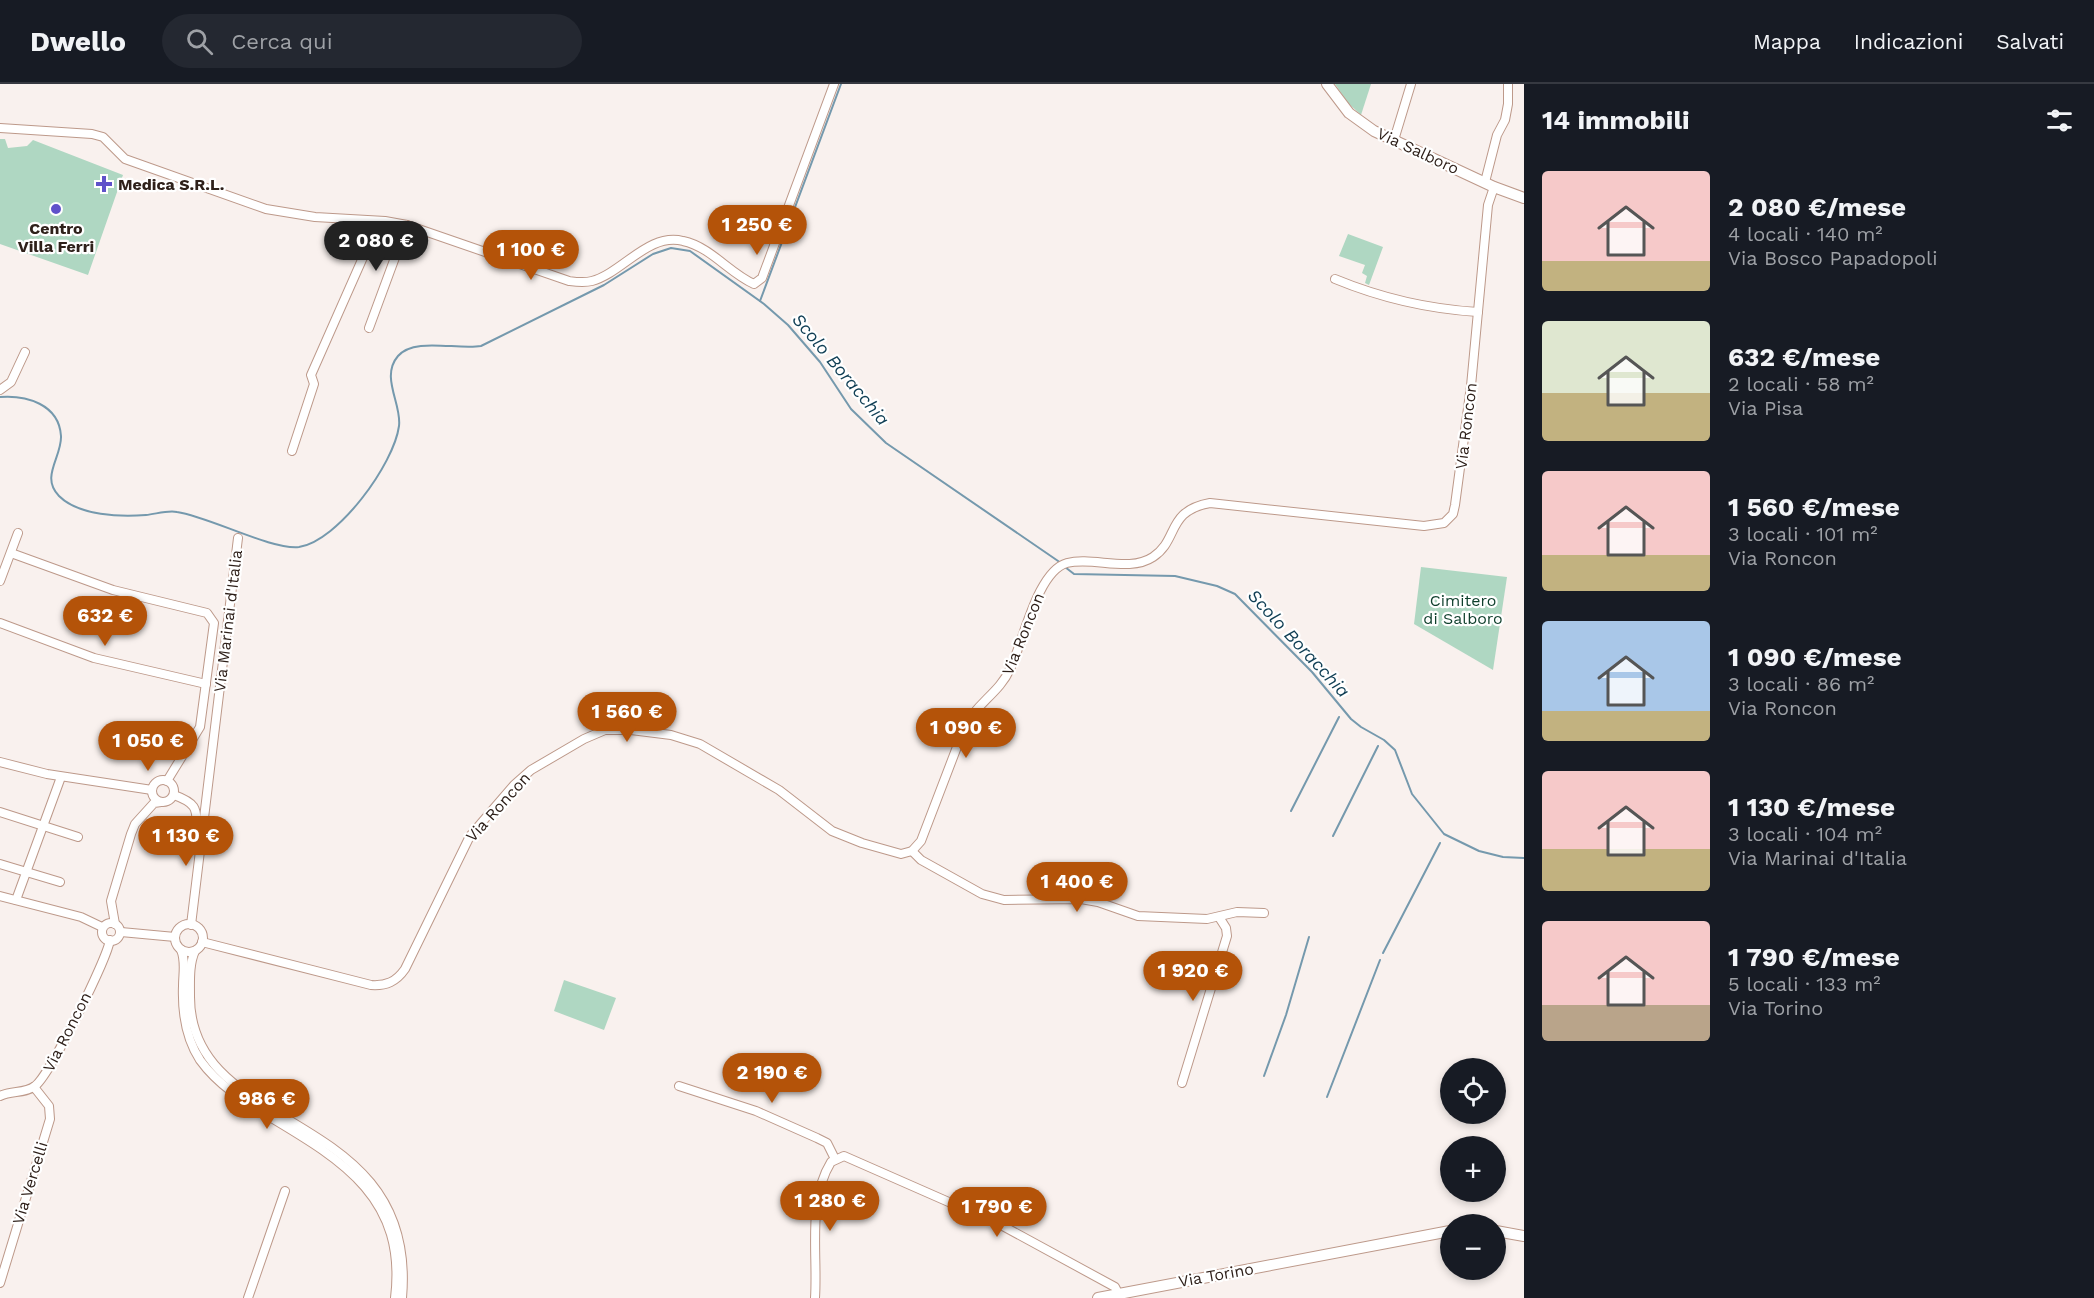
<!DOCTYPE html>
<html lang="it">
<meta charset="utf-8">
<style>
body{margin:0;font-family:"Work Sans",sans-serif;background:#242831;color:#f1f3f6;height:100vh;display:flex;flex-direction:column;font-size:22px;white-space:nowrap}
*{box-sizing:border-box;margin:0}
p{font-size:20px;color:#9ea1a6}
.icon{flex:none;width:33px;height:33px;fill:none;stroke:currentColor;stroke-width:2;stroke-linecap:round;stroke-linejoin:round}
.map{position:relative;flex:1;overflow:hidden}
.drawer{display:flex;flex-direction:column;background:#171b24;width:570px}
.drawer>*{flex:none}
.controls{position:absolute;left:1440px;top:974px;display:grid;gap:12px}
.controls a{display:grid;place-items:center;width:66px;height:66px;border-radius:50%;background:#171b24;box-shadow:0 3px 9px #0003;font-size:30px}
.price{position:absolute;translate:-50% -51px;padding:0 14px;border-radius:21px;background:#b45309;color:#fff;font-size:20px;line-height:39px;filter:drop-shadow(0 2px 3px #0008)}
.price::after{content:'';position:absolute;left:50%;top:36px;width:18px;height:14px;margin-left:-9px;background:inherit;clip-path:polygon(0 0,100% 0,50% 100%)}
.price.current{background:#222;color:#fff}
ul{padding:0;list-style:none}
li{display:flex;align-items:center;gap:18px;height:150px;padding:0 18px}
li span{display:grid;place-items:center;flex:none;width:168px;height:120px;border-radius:6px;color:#555}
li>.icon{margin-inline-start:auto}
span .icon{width:72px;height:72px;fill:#fffc;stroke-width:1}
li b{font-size:26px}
h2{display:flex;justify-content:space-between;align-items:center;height:72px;padding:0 18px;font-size:26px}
header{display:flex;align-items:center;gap:36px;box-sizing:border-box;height:84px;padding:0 30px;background:#171b24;border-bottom:2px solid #363941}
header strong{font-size:28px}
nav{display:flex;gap:33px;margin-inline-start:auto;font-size:21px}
.search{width:420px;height:54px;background:#242831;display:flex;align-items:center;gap:15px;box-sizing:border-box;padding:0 21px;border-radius:33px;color:#9ea1a6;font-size:22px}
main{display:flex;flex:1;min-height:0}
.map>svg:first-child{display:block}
.green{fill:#afd7c2}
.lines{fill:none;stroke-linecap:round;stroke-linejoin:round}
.stream{stroke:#7599ad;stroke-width:2}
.minor-casing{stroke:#bd998a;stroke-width:10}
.tertiary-casing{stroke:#bd998a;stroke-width:12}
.minor{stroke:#fff;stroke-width:8}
.tertiary{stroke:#fff;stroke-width:10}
.poi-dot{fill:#6051ca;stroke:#fff;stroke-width:2}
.labels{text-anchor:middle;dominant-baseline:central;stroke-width:4.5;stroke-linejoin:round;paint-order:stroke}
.street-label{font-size:16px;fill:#2e201a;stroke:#fff}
.poi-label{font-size:16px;font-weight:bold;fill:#2e201a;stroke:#fff;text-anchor:start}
.park-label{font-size:16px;fill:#0e3f2c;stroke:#fff}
.water-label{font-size:18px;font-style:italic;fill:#0f3e54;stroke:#fff}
</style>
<header>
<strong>Dwello</strong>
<div class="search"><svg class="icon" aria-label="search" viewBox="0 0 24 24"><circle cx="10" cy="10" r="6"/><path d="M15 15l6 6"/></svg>Cerca qui</div>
<nav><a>Mappa</a><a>Indicazioni</a><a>Salvati</a></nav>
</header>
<main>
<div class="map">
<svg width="1524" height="1214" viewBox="0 0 1524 1214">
<rect width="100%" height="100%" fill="#f9f1ee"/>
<g class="green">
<polygon points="1335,0 1371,0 1361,31 1347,18"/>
<polygon points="0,55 5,55 8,64 27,62 33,56 123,91 88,191 0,160"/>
<polygon points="1348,150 1383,163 1369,201 1365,199 1367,192 1362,189 1365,181 1339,172"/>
<polygon points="1421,483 1507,493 1493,586 1414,540"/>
<polygon points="564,896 616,914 604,946 554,927"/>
</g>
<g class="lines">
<g class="stream">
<polyline points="760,217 841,0"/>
<path d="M0,313C26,311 59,320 61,352C62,373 40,393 59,412C79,432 121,433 146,431C156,430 168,426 177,428C210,433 271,466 299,463C338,457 394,380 399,342C402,320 380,293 398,272C414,253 457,266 481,262L604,201L653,170L671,164L690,167L764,220L788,241L820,278L851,325L886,359L1061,479"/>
<polyline points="1065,483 1074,490 1175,492 1217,502 1235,510 1312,588 1351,635 1361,643 1384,656 1395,666 1412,710 1444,750 1479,767 1503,773 1524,774"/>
<polyline points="1291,727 1339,633"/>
<polyline points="1333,752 1378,662"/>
<polyline points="1383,869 1440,759"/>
<polyline points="1264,992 1286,931 1309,853"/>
<polyline points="1327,1013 1380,876"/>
</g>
<g class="minor-casing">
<g id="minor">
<path d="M0,44L92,50L103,53L125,75L266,125L315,133L385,137L407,141L569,197C577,198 584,199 592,197C622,189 649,148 683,157C711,163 729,189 754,200L762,194L834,0"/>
<polyline points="1394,56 1411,0"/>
<polyline points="1485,98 1497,51 1505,36 1508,20 1508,0"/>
<path d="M1335,195C1381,214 1428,225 1478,228"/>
<polyline points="369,244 407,141"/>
<polyline points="0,306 11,298 25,268"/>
<polyline points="292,367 314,300 311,291 376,144 377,137"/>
<polyline points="11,469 113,506 207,529 214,539 200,643 167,697"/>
<polyline points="0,497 18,449"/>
<polyline points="0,539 94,574 206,600"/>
<polyline points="0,678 47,690 152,706"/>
<circle cx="163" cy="707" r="11"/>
<path d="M174,711C207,723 191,731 200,759"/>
<polyline points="0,728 78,753"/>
<polyline points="912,767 921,776 982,810 1004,816 1081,815 1098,818 1138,832 1207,835 1237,828 1264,829"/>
<polyline points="0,780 60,798"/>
<polyline points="0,812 81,833 102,843"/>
<polyline points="16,816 61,693"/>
<circle cx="111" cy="848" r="9"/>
<polyline points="115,840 111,817 131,750 135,740 154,719 161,718"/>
<circle cx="189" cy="854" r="14"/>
<polyline points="191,841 238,454"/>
<polyline points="121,848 175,853"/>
<path d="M202,858L371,901C386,902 396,898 405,885L470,752L514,701L531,686L584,655L605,646H631L671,651L700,660L779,706L832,747L862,759L901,770L912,767L921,757L965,642C976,620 1000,608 1010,585C1023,559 1037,487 1067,479C1093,472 1129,489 1153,473C1179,456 1166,427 1210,419L1424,442L1444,439L1453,430L1455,421L1471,302L1488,121L1494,103"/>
<path d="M181,866C186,877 183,889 183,902C182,928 185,953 200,976C218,1001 244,1017 270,1033C344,1077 407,1115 395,1214"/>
<path d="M195,867C189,880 190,897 190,911C188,1054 419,1021 402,1214"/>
<polyline points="1182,999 1227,852 1226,844 1219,833"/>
<polyline points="679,1002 756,1027 817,1054 827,1059 835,1075"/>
<path d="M0,1012C11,1006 25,1010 35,1002C50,991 107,875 110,856"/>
<polyline points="0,1199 50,1035 49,1022 34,1003"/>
<polyline points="248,1214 285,1107"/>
<path d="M815,1214C818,1170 807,1117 831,1078L844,1072L1001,1141L1115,1203L1118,1209"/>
</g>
</g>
<g class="tertiary-casing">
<g id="tertiary">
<polyline points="1327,0 1349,29 1374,47 1494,103 1524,114"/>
<polyline points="1496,1147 1524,1152"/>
<polyline points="1098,1214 1450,1147"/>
</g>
</g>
<use href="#minor" class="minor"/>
<use href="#tertiary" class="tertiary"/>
</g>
<g class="poi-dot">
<path d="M101 91h6v6h6v6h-6v6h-6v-6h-6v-6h6z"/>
<circle cx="56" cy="125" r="6"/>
</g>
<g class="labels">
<g class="street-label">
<text transform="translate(1418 67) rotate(25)">Via Salboro</text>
<text transform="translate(1466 342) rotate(-83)">Via Roncon</text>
<text transform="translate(228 537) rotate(-83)">Via Marinai d'Italia</text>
<text transform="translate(1023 550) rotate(-68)">Via Roncon</text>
<text transform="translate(498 723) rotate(-48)">Via Roncon</text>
<text transform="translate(67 948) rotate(-63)">Via Roncon</text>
<text transform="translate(30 1099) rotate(-73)">Via Vercelli</text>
<text transform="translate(1216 1191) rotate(-10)">Via Torino</text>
</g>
<g class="poi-label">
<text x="118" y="100">Medica S.R.L.</text>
<text x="56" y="144" text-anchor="middle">Centro<tspan x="56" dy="18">Villa Ferri</tspan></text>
</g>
<g class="park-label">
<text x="1463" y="516">Cimitero<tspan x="1463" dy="18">di Salboro</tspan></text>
</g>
<g class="water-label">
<text transform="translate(841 285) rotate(50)">Scolo Boracchia</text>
<text transform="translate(1299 559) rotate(47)">Scolo Boracchia</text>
</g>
</g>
</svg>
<div class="controls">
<a><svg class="icon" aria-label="locate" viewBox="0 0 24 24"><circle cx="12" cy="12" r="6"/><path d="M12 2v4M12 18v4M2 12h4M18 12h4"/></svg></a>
<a>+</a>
<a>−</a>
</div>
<b class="price" style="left:757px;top:172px">1 250 €</b>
<b class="price current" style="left:376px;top:188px">2 080 €</b>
<b class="price" style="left:531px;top:197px">1 100 €</b>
<b class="price" style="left:105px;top:563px">632 €</b>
<b class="price" style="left:627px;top:659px">1 560 €</b>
<b class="price" style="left:966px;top:675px">1 090 €</b>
<b class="price" style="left:148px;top:688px">1 050 €</b>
<b class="price" style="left:186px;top:783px">1 130 €</b>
<b class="price" style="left:1077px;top:829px">1 400 €</b>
<b class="price" style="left:1193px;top:918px">1 920 €</b>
<b class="price" style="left:772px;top:1020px">2 190 €</b>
<b class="price" style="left:267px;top:1046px">986 €</b>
<b class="price" style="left:830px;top:1148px">1 280 €</b>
<b class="price" style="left:997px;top:1154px">1 790 €</b>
</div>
<section class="drawer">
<h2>14 immobili<svg class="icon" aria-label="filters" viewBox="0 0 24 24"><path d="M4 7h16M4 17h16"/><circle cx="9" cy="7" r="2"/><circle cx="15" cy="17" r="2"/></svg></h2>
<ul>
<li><span style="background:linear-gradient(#f6c9c9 75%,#c2b280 0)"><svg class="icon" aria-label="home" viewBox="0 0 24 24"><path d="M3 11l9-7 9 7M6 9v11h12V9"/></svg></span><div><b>2 080 €/mese</b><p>4 locali · 140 m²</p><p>Via Bosco Papadopoli</p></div></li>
<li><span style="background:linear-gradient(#dfe7d0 60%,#c2b280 0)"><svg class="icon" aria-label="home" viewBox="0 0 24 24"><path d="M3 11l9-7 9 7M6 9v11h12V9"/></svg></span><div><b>632 €/mese</b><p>2 locali · 58 m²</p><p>Via Pisa</p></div></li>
<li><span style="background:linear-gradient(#f6c9c9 70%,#c2b280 0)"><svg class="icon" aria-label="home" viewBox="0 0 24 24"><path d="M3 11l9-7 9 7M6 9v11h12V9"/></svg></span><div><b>1 560 €/mese</b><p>3 locali · 101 m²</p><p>Via Roncon</p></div></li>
<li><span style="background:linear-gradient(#a9c7e8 75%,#c2b280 0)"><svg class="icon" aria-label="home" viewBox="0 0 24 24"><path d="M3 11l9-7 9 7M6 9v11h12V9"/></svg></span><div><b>1 090 €/mese</b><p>3 locali · 86 m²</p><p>Via Roncon</p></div></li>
<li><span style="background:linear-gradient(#f6c9c9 65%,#c2b280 0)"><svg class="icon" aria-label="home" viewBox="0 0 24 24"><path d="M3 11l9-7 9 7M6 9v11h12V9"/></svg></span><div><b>1 130 €/mese</b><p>3 locali · 104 m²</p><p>Via Marinai d'Italia</p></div></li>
<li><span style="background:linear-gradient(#f6c9c9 70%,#b9a48a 0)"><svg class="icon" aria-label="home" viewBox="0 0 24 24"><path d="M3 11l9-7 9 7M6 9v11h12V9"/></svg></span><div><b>1 790 €/mese</b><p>5 locali · 133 m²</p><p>Via Torino</p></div></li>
</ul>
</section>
</main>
